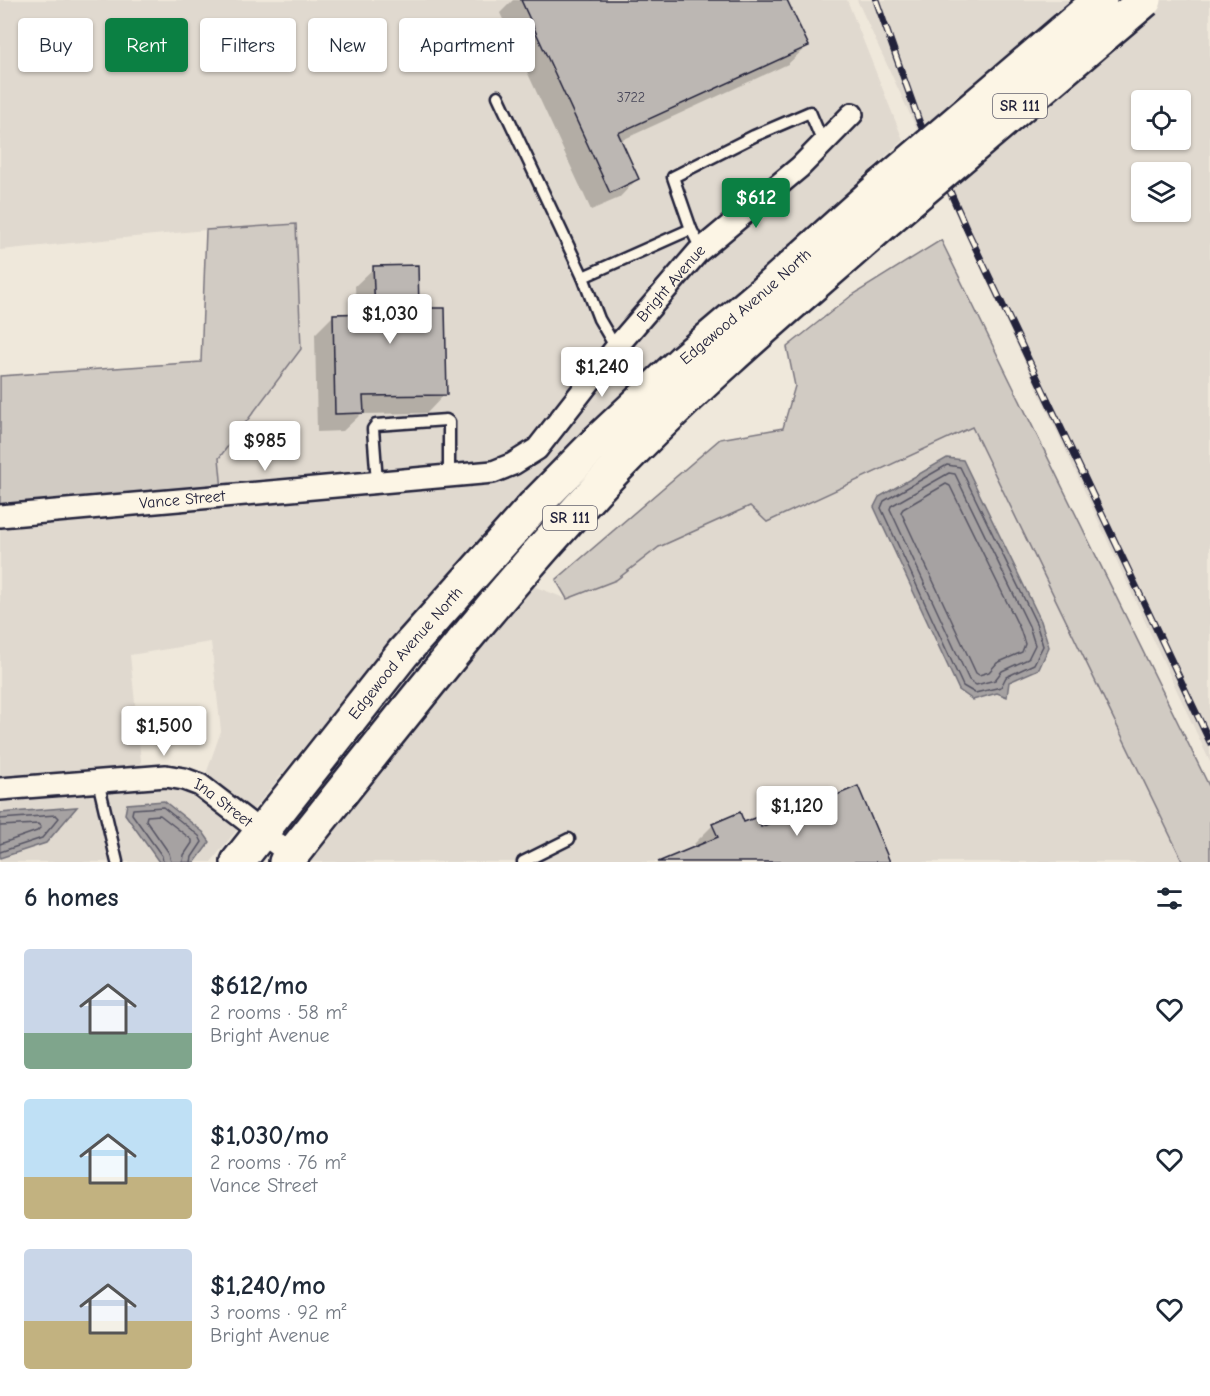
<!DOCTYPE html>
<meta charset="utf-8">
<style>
body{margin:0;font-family:"Comic Neue",sans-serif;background:#f6f6f7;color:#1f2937;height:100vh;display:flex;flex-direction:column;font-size:22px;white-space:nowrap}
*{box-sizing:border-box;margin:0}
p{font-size:20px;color:#747a83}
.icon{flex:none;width:33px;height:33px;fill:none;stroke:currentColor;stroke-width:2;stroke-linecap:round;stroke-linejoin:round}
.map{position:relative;height:862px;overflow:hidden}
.side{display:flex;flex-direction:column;background:#fff;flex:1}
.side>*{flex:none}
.guide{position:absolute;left:18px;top:18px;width:600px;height:54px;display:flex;gap:12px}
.fabs{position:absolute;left:1131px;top:90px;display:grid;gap:12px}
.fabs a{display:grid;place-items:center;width:60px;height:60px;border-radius:6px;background:#fff;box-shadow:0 2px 4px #0004;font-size:30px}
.price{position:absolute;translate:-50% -51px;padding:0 14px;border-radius:6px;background:#fff;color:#222;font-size:20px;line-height:39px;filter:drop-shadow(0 2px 3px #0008)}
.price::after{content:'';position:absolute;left:50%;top:36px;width:18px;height:14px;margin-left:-9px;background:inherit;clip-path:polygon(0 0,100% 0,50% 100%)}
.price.current{background:#0b8043;color:#fff}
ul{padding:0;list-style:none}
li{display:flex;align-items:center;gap:18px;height:150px;padding:0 24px}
li span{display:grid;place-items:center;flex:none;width:168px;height:120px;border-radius:6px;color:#555}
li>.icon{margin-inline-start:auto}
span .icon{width:72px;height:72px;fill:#fffc;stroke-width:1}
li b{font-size:26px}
h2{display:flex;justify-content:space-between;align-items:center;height:72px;padding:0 24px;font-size:26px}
.pill{padding:0 21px;border-radius:6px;background:#fff;box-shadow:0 2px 4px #0004;font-size:21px;line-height:54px}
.pill.current{background:#0b8043;color:#fff}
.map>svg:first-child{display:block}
.built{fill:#e0d9cf;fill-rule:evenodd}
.green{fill:#d1cbc3;stroke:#7a767f;stroke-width:1.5}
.water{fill:#a6a2a2;stroke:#716f79;stroke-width:1.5}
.shadow{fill:#0003}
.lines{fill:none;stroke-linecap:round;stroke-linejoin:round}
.shore{stroke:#575564;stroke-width:1.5}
.building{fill:#bcb7b3;stroke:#22223b;stroke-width:1.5}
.lane-casing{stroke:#22223b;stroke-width:15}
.street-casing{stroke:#22223b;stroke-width:26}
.primary-casing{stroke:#22223b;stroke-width:38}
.lane{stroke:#fcf5e5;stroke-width:10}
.street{stroke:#fcf5e5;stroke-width:21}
.primary{stroke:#fcf5e5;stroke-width:33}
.rail-casing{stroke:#22223b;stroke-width:7}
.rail{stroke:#fcf5e5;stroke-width:4.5;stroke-dasharray:14;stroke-linecap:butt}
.primary-bridge-casing{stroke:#22223b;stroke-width:38;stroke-linecap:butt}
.primary-bridge{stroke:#fcf5e5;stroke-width:33}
.labels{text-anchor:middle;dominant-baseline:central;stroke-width:5;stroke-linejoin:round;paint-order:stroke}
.number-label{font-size:14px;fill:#484759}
.shield{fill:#fcf5e5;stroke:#63616e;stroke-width:1.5}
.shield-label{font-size:15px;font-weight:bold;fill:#22223b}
.street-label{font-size:16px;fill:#22223b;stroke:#fcf5e5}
</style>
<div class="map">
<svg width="1210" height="862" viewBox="0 0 1210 862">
<rect width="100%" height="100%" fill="#efe8db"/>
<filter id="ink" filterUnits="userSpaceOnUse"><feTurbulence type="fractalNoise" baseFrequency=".0167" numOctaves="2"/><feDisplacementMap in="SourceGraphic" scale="12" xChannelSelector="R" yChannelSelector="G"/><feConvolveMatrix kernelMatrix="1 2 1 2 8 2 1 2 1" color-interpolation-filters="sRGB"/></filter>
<g filter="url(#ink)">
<g class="built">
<path d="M0,0H847L903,140L623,398L543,480L366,670L211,862H0V508L219,458L301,349L295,224L206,230L0,250ZM211,642L221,731L197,800L177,787L144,789L130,655Z"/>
<path d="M857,0H1210V762ZM1142,100H1180V140H1142ZM1142,172H1180V212H1142Z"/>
<polygon points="972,427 1183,862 309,862 412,734 435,696 528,584 567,599 616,580 659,547 751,505 768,522"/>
</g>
<g class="green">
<polygon points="296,224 301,349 219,458 222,490 0,508 0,376 201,362 206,230"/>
<polygon points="941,240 1210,788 1210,862 1183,862 972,427 767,522 750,506 659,547 616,580 567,599 556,580 720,439 783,428 795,386 787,347 851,296"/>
</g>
<g class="water">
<polygon points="947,458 963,460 1041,621 1049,647 1039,669 1009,682 1007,697 997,693 973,700 959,690 874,507 879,497"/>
<polygon points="164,801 203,832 210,842 195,862 159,862 125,814 127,804"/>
<polygon points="77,807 46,843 0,858 0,813"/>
</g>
<g class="shadow">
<polygon points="513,0 786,0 807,46 788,64 620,141 637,179 619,198 591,210 500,13"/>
<polygon points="374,268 418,310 445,394 427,413 361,414 343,431 317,432 315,334 334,315 356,315 355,286"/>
<polygon points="743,824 761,829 889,862 662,862 696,848 694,844 713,825"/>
</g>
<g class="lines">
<g class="shore">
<polygon points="947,465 960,467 1036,623 1043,646 1034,664 1006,677 1001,687 975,693 963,686 881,508 884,501"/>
<polygon points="949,473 955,474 1029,626 1035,645 1028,659 1002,671 995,680 976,685 969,680 890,509 891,506"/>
<polygon points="946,484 950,486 1020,629 1025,644 1022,652 997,663 989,672 979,675 976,673 901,512 903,509"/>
<polyline points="0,819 56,815 59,818 42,838 0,852"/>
<polyline points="0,826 38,824 41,827 37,831 0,844"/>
<polyline points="163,862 162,856 132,814 133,809 163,807 199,836 202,842 192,857 191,862"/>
<polyline points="171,862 169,853 146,820 147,816 160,815 192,840 192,843 184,855 183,862"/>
</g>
</g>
<g class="building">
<polygon points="521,0 787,0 809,46 618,133 639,179 610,193"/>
<polygon points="418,265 419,308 445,308 447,395 363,396 364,413 335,414 333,314 375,313 373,266"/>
<polygon points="858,786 890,862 658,862 718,837 712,824 740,812 744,822 757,817 761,827"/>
</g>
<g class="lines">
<g class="lane-casing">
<g id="lane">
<polyline points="498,96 583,277"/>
<polyline points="691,229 673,177 754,136 810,112 823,143"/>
<polyline points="616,348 599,319 583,277 691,229 701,249"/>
<polyline points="377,482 373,429 376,425 446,420 449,422 449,475"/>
<polyline points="98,781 117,862"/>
<polyline points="523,862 569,839"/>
</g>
</g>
<g class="street-casing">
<g id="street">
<path id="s1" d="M0,516L493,472L513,464L537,449L619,344L698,252L800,167L852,114"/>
<path id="s2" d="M0,789L166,776L184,779L200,785L291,855"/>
</g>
</g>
<g class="primary-casing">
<g id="primary">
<path id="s3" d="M238,862L403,653L534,506L598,441L683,361L763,293L882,186"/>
<path d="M286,862C398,722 508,578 634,450C716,366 807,291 895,213"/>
</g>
</g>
<use href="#lane" class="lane"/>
<use href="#street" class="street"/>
<use href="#primary" class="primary"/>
<g class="rail-casing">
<polyline id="rail" points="876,0 919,121 968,232 1210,742"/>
</g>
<use href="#rail" class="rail"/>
<g class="primary-bridge-casing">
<g id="primary-bridge">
<polyline points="882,186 1100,0"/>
<polyline points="895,213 1145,0"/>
</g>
</g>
<use href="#primary-bridge" class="primary-bridge"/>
</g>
</g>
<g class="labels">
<g class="number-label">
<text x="631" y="97">3722</text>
</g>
<g class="shield">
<rect x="993" y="94" width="54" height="24" rx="4.5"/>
<rect x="543" y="506" width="54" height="24" rx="4.5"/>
</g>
<g class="shield-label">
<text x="1020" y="106">SR 111</text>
<text x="570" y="518">SR 111</text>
</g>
<g class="street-label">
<text stroke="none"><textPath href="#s1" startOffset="758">Bright Avenue</textPath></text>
<text stroke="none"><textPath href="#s3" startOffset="754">Edgewood Avenue North</textPath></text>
<text stroke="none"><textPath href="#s1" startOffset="183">Vance Street</textPath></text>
<text stroke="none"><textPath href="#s3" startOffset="268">Edgewood Avenue North</textPath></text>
<text stroke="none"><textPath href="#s2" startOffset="231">Ina Street</textPath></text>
</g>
</g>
</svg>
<div class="fabs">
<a><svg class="icon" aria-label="locate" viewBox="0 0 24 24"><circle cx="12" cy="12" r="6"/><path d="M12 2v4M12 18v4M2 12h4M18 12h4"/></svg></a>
<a><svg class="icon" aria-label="layers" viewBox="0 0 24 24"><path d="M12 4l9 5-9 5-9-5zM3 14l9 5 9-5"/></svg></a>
</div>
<b class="price current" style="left:756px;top:229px">$612</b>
<b class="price" style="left:390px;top:345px">$1,030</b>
<b class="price" style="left:602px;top:398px">$1,240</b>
<b class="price" style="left:265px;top:472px">$985</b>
<b class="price" style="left:164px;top:757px">$1,500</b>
<b class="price" style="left:797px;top:837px">$1,120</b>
<div class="guide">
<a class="pill">Buy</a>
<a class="pill current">Rent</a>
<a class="pill">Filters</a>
<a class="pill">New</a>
<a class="pill">Apartment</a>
</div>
</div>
<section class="side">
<h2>6 homes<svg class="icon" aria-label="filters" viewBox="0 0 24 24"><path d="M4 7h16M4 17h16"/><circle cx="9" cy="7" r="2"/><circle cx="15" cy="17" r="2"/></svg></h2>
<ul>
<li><span style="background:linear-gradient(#c9d6e8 70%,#7fa58c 0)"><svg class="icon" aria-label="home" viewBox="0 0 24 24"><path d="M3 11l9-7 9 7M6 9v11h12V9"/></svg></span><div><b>$612/mo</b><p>2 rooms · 58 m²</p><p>Bright Avenue</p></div><svg class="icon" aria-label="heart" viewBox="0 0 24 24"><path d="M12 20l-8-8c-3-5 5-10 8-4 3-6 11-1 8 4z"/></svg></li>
<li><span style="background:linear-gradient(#bfe0f5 65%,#c2b280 0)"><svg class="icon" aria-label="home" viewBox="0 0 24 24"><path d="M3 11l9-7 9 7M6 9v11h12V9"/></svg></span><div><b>$1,030/mo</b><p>2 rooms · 76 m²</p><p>Vance Street</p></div><svg class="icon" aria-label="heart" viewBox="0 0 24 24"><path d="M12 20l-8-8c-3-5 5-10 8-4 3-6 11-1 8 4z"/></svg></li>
<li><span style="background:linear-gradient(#c9d6e8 60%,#c2b280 0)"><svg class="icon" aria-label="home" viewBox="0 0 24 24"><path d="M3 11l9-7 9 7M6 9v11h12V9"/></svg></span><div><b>$1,240/mo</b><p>3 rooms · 92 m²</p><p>Bright Avenue</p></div><svg class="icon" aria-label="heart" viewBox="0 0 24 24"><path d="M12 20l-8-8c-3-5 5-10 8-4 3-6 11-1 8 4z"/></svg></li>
</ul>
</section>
